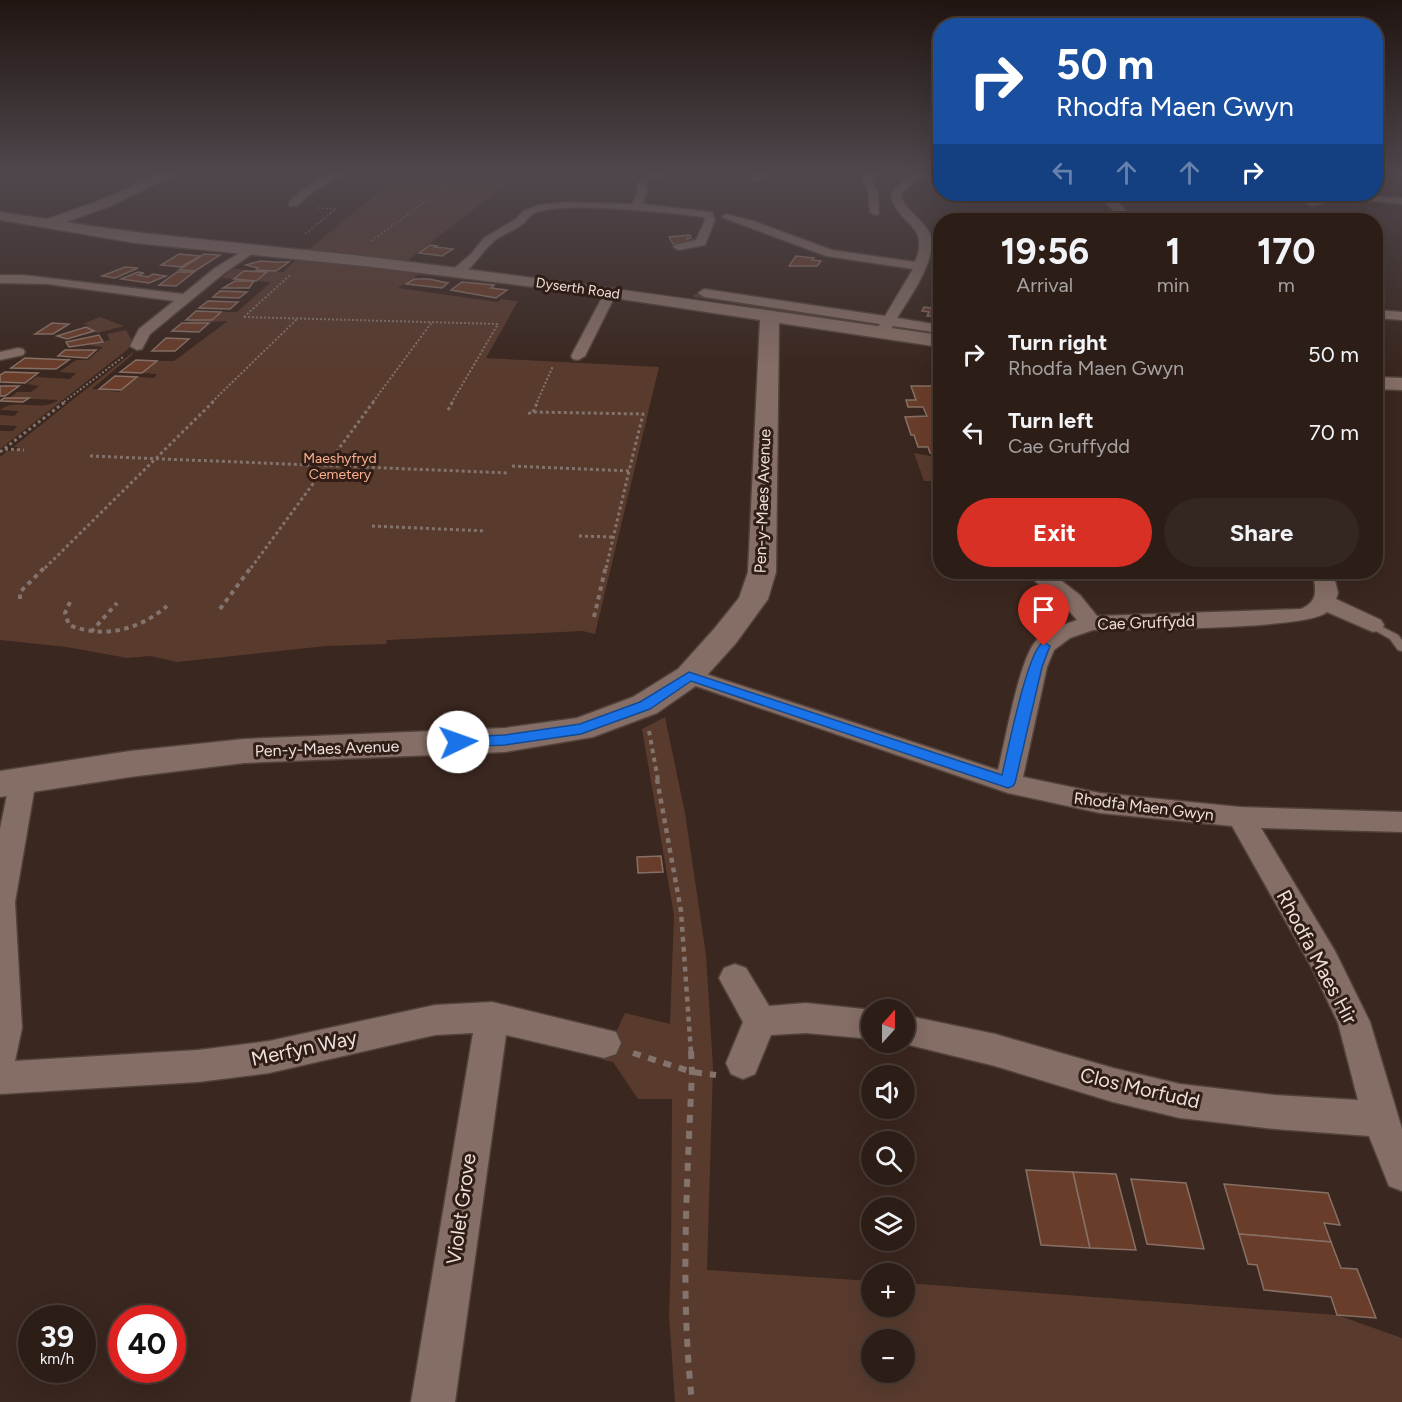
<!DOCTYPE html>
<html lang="en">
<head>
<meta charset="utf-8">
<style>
	:root { --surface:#2c1d17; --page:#342620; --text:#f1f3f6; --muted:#a6a2a1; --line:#483b36; --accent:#d93025 }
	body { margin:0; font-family:Figtree,sans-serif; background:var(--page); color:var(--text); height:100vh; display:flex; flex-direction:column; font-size:22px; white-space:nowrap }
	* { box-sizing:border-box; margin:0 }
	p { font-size:20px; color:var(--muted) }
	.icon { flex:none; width:33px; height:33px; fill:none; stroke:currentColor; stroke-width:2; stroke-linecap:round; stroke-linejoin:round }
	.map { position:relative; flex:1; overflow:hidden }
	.side { position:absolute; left:933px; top:213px; width:450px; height:366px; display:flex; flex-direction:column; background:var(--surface); border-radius:24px; box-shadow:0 6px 24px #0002,0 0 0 2px var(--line) }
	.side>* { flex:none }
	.guide { position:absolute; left:933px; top:18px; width:450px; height:183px; border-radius:24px; box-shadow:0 6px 24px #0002,0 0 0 2px var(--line); background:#1a4fa0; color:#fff; overflow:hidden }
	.needle { width:39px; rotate:21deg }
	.tools { position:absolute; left:861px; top:999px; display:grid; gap:12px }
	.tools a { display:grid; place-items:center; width:54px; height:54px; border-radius:50%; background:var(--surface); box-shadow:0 6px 24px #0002,0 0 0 2px var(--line); font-size:30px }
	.speed { position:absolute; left:18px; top:1305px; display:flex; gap:12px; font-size:30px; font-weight:700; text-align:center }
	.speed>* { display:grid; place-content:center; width:78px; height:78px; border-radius:50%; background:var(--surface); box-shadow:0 6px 24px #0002,0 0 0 2px var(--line); line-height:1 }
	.speed small { font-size:15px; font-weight:400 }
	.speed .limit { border:9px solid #d22; background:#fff; color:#111 }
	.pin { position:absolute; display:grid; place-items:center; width:51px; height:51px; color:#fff; margin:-62px -26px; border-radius:50% 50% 50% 0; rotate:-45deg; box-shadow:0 0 6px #0007 }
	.pin .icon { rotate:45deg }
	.me { position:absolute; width:66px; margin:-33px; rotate:87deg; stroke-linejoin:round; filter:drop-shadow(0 0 4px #0008) }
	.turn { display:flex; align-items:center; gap:21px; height:126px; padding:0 24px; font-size:27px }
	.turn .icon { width:78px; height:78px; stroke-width:2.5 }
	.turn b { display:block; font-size:42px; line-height:51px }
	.lanes { display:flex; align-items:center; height:57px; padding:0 24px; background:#0003; justify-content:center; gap:30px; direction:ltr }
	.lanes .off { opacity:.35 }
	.eta { display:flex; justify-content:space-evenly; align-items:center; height:102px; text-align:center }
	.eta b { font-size:36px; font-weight:700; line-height:42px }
	.cta { display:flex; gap:12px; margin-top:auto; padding:12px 24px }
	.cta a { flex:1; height:69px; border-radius:36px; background:var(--accent); color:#fff; font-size:24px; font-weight:700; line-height:69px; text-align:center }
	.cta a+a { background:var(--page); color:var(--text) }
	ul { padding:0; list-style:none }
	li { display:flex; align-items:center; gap:18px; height:78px; padding:0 24px }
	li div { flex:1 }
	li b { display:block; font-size:22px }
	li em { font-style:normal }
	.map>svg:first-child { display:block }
	.green { fill:#593b2e; fill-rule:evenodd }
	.building { fill:#6a3d2a; stroke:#867066; stroke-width:1.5 }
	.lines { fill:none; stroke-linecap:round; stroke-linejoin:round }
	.lane-casing { stroke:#52423b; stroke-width:3 }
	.street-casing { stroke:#52423b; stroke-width:3 }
	.secondary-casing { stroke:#52423b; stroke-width:3 }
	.path-far5 { stroke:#83736c; stroke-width:1.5; stroke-dasharray:2 2; stroke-linecap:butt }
	.path-far4 { stroke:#83736c; stroke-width:2; stroke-dasharray:2 2; stroke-linecap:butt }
	.path-far3 { stroke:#83736c; stroke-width:3; stroke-dasharray:3 3; stroke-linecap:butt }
	.path-far2 { stroke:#83736c; stroke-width:4; stroke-dasharray:4.5 4.5; stroke-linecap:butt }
	.path-far1 { stroke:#83736c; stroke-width:4.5; stroke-dasharray:5 5; stroke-linecap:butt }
	.path { stroke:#83736c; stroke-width:6; stroke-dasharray:8 8; stroke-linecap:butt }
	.lane { fill:#856e65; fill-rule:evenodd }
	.street { fill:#856e65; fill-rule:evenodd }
	.secondary { fill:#856e65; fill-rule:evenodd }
	.route { fill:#1a73e8; stroke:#114b97; stroke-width:1.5 }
	.labels { text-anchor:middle; stroke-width:6; stroke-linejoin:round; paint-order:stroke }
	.far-street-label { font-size:14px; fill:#ede0db; stroke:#301d16 }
	.far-park-label { font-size:14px; fill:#fcb090; stroke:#301d16 }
	.street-label { font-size:16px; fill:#ede0db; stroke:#301d16 }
	.near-street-label { font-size:20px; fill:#ede0db; stroke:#301d16 }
</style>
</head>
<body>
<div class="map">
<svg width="1402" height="1402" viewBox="0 0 1402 1402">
	<rect width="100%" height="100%" fill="#3a271f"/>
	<g class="green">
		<polygon points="391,182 399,181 509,182 407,261 308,250"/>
		<polygon points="298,258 421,273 398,288 498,302 501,299 518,301 486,358 659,367 595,634 583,631 387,640 386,644 326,646 177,662 150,656 127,658 67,647 0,640 0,457 7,451 14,451 18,447 13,447 133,352 132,355 92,389 119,392 137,377 154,378 157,374 142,373 157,361 174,361 228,321 188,323 191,320 212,320 221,312 237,312 271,282 256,281 266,272 244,271 234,279 222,278 233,269 283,272"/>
		<polygon points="694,294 859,320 857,323 693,297"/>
		<polygon points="100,317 124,326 97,333 86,327 89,325 83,324"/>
		<path d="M126 330 133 342 127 350 0 449V431H13L17 426 0 425V415L14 416 19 411 0 410C17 397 41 413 58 400L9 398 17 392H31L39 386 27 384 36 377 70 379 76 373 59 372 76 360H88L103 347 88 345 110 340 107 334Z"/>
		<polygon points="914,453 936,457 940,461 940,481 924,481"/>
		<path d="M665 717 685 813 706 955 713 1067 707 1270 871 1281 872 1306H904L905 1283 1337 1315 1402 1338V1402H675L669 1315 671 1257 672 1099H638L613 1062 603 1060 625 1013 670 1024 674 915 642 729ZM872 1340H904V1372H872Z"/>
	</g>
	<g class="building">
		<polygon points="690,235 691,238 687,238 689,242 673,244 669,237"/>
		<polygon points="430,245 437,246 435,247 453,249 442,256 419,253"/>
		<polygon points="179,254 200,256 181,267 161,265"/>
		<polygon points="204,254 220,255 195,271 179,270"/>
		<polygon points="796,256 814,258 812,260 821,261 817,266 789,266"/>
		<polygon points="260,261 276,262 289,262 276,271 256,270 258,268 246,265"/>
		<polygon points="125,267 138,268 115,278 102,276"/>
		<polygon points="244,271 267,272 256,281 234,279"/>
		<polygon points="138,272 144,273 138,275 148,277 153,274 166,276 149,283 121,279"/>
		<polygon points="177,272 194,272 176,286 159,285"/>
		<polygon points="414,279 429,279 448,283 442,288 406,284"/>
		<polygon points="235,281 254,281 249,288 223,288"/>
		<polygon points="462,282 494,285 491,288 507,290 496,298 451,290"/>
		<polygon points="220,291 247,292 239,298 213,297"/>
		<polygon points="208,301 235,302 238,302 230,309 199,308"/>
		<polygon points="932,306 940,307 940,320 932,319 933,316 927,316 929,312 922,311 924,307 931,308"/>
		<polygon points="196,311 220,312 221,312 212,320 186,320"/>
		<polygon points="52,323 69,324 53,334 35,334"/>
		<polygon points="182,323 209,323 199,332 172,331"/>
		<polygon points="86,327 94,331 67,339 57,336"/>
		<polygon points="99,335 103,342 69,347 66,342"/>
		<polygon points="166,338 189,339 175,351 152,351"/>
		<polygon points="65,350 96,350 87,358 58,356"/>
		<polygon points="25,358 69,360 56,369 11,368"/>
		<polygon points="136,360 157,361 142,373 120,372"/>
		<polygon points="5,372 38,373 25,383 0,382 0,375"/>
		<polygon points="115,376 137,377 121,390 99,389"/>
		<polygon points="0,386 19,386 5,396 0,396"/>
		<polygon points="911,386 940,386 940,456 930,453 928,447 918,447 914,435 911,435 905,417 927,416 923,407 908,407 906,400 916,400"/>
		<polygon points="4,398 29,398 23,402 0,401"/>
		<polygon points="661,856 663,872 638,873 637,857"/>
		<polygon points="1026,1170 1073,1172 1090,1248 1041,1245"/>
		<polygon points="1073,1172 1116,1174 1136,1250 1090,1248"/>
		<polygon points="1131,1179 1186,1183 1204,1249 1147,1244"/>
		<polygon points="1224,1184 1328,1193 1340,1225 1324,1223 1331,1242 1239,1234"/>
		<polygon points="1239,1234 1331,1242 1341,1268 1357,1269 1376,1318 1337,1315 1331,1297 1264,1290 1257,1265 1248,1264"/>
	</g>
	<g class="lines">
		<g class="lane-casing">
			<polygon id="lane" points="1373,622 1398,635 1402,640 1402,651 1398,650 1390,639 1369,627 1368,625 1369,623"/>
		</g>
		<g class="street-casing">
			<g id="street">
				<polygon points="332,172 344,172 310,194 297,206 289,206 289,202 302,190"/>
				<polygon points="655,172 665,172 658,179 653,176"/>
				<polygon points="758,172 768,172 760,181 754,181 752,179"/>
				<polygon points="865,172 875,172 872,178 878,193 879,214 875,215 870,212 868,193 862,178"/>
				<path d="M921 172H935L912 183 901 194 902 199C908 212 922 219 929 232 941 254 909 299 897 318L940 325V333L893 326 887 335 882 336 875 332 880 324 704 297 698 293 704 289 885 316 913 269 826 256 721 217 726 214 753 221 832 250 915 262C932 222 893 224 891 193L906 179Z"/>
				<path d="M641 181 645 182 648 191 642 204 712 212 715 220 705 245 679 250 673 247 675 245 696 240 705 220 704 217C672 214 553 198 530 216 528 218 526 221 524 223 515 231 502 234 493 242 480 253 473 271 456 276L450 272 471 254 484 238 516 219 523 211 538 205 564 202 632 204 638 191 636 184Z"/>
				<polygon points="940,191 940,194 992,195 997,198 992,201 942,197 937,194"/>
				<path d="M1101 194H1241L1242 196 1237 199 1117 200 1125 210 1144 220C1126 222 1108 210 1101 194Z"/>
				<polygon points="1338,194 1402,198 1402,204 1345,198 1311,206 1306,203"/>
				<polygon points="252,245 258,249 256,251 223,274 150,334 142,349 137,350 130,346 139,329 174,301 47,284 0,283 0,275 23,275 183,294 215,268"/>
				<polygon points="611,288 617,292 585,356 578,360 573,359 571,356 605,292"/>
				<polygon points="1376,310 1402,312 1402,320 1376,318"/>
				<polygon points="18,348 23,349 25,352 23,355 0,360 0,352"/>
				<path d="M1030 572H1050L1080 595 1097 616 1301 609C1320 601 1315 588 1313 572H1333L1338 593 1336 599 1381 620 1384 625 1381 630 1373 632 1327 612C1308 630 1130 629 1093 630L1070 638 1054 650 1047 667 1023 777 1100 793 1240 807 1402 812V832L1261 828 1335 951 1370 1022 1402 1129V1191L1389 1186 1369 1136 1275 1129 1180 1118 1113 1102 995 1066 897 1042H904V1015L995 1034 1113 1068 1180 1084 1275 1095 1358 1100 1338 1023 1313 970 1232 826 1100 813 1008 793 681 681 677 676 681 671 689 668 697 671 998 770C1005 743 1019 659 1036 641 1047 630 1063 625 1077 620L1064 605 1036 582Z"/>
				<polygon points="23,770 32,773 36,780 15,902 22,1028 15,1061 198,1050 269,1041 435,1005 492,1002 616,1032 621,1043 616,1054 604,1058 506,1035 455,1402 411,1402 473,1033 435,1035 269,1073 198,1082 0,1094 0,829 10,780 14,773"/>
				<polygon points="735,964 746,968 769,1006 806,1003 873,1010 872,1039 806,1033 771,1035 755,1074 743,1079 731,1074 726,1063 743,1022 719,978 724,968"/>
			</g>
		</g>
		<g class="secondary-casing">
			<g id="secondary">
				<path d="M163 172H181L111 206 66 222C170 239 274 245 378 258 566 281 753 308 940 335V347L779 323 776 572 768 599 736 643 700 683 657 713 593 737 505 752 244 763 130 777 0 797V771L130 751 244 739 505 728 577 718 633 697 678 669 714 629 739 598 748 572 760 320 574 292 364 266 135 243 0 220V212L47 219 101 200Z"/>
				<polygon points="1376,377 1402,378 1402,390 1376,389"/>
			</g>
		</g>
		<g class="path-far5">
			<polyline points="305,234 336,209 318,208"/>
			<polyline points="371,241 446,187"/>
		</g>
		<g class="path-far4">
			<polyline points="244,317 498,324 452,402"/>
			<polyline points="244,317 290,275"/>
			<polyline points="64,402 123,357"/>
			<polyline points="212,402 298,318"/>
			<polyline points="373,402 432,322"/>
			<polyline points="537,402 553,366"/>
		</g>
		<g class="path-far3">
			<polyline points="448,410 453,401"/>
			<polyline points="533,412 538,401"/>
			<polyline points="5,449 24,450"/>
			<polyline points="0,452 66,401"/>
			<polyline points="90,456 509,473"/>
			<polyline points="512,466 629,471 643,414 533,412 527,414"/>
			<polyline points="372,526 486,531"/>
			<polyline points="579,536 613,537"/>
			<polyline points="45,568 214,401"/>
			<polyline points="251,568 374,401"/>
			<polyline points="606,568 629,471"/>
		</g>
		<g class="path-far2">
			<polyline points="20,599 20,592 46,566"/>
			<path d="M70 602 65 613 69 625C104 639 139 630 167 606"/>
			<polyline points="220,609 252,566"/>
			<polyline points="594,617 606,566"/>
			<polyline points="91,632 117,603"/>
			<polyline points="649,731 658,780"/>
		</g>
		<polyline class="path-far1" points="657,779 681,911 691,1053"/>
		<g class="path">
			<path d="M691 1051 692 1072C687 1182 680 1292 692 1402"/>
			<polyline points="633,1053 692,1072 716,1075"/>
		</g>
		<use href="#lane" class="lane"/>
		<use href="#street" class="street"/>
		<use href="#secondary" class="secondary"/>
	</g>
	<linearGradient id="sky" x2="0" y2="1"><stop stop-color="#201511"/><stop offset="0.47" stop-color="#4f474d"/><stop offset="1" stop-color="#4f474d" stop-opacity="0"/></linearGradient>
	<rect width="1402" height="369" fill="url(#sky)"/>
	<path class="route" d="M1044 642 1050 646 1042 667 1015 783 1013 786 1008 788 691 681 650 709 581 734 505 745 458 747 451 742 458 737 505 735 580 724 640 702 689 672 1002 775C1007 755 1028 646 1044 642Z"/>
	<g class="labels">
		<g class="far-street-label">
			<text transform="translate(578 288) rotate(8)" y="5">Dyserth Road</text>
		</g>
		<g class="far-park-label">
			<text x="340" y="463">Maeshyfryd<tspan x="340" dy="16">Cemetery</tspan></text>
		</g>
		<g class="street-label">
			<text transform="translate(762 501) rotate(-88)" y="6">Pen-y-Maes Avenue</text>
			<text transform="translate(1146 622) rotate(-2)" y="6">Cae Gruffydd</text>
			<text transform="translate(327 748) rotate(-2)" y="6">Pen-y-Maes Avenue</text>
			<text transform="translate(1144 806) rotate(7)" y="6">Rhodfa Maen Gwyn</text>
		</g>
		<g class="near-street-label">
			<text transform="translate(1317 957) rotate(62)" y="7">Rhodfa Maes Hir</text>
			<text transform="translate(304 1048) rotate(-12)" y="7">Merfyn Way</text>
			<text transform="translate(1140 1088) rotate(13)" y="7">Clos Morfudd</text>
			<text transform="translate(461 1209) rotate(-82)" y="7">Violet Grove</text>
		</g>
	</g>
</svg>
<div class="tools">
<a><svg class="needle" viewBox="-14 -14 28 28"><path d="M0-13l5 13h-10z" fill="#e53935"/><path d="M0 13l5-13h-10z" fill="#a6a2a1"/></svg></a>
<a><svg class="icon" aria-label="sound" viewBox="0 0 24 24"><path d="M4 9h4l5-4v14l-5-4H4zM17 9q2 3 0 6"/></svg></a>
<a><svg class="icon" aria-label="search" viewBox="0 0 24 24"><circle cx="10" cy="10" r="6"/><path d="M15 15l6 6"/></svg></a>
<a><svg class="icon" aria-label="layers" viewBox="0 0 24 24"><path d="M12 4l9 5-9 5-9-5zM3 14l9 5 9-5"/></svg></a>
<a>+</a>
<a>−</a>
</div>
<div class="speed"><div>39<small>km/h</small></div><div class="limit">40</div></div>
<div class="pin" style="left:1044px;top:646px;background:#d93025"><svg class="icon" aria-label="arrive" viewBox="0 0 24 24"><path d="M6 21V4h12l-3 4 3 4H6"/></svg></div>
<svg class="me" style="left:458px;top:742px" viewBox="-20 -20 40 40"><circle r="19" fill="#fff"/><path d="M0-13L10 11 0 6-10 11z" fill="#1a73e8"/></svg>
<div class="guide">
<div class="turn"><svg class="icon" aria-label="right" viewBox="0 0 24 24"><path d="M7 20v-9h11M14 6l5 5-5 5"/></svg><div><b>50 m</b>Rhodfa Maen Gwyn</div></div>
<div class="lanes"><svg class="icon off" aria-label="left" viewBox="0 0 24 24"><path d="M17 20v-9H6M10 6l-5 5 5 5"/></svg><svg class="icon off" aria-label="ahead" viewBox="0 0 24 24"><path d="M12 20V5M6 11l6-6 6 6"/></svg><svg class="icon off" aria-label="ahead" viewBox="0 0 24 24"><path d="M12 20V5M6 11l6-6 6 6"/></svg><svg class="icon" aria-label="right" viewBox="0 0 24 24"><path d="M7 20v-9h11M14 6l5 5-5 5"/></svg></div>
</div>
<section class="side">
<div class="eta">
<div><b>19:56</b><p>Arrival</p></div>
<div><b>1</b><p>min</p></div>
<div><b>170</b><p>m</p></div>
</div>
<ul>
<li><svg class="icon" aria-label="right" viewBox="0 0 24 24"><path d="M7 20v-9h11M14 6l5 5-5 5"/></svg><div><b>Turn right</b><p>Rhodfa Maen Gwyn</p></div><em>50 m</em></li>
<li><svg class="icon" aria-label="left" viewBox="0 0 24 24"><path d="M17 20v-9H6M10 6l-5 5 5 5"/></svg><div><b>Turn left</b><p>Cae Gruffydd</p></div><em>70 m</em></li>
</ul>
<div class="cta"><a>Exit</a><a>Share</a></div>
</section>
</div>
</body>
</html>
